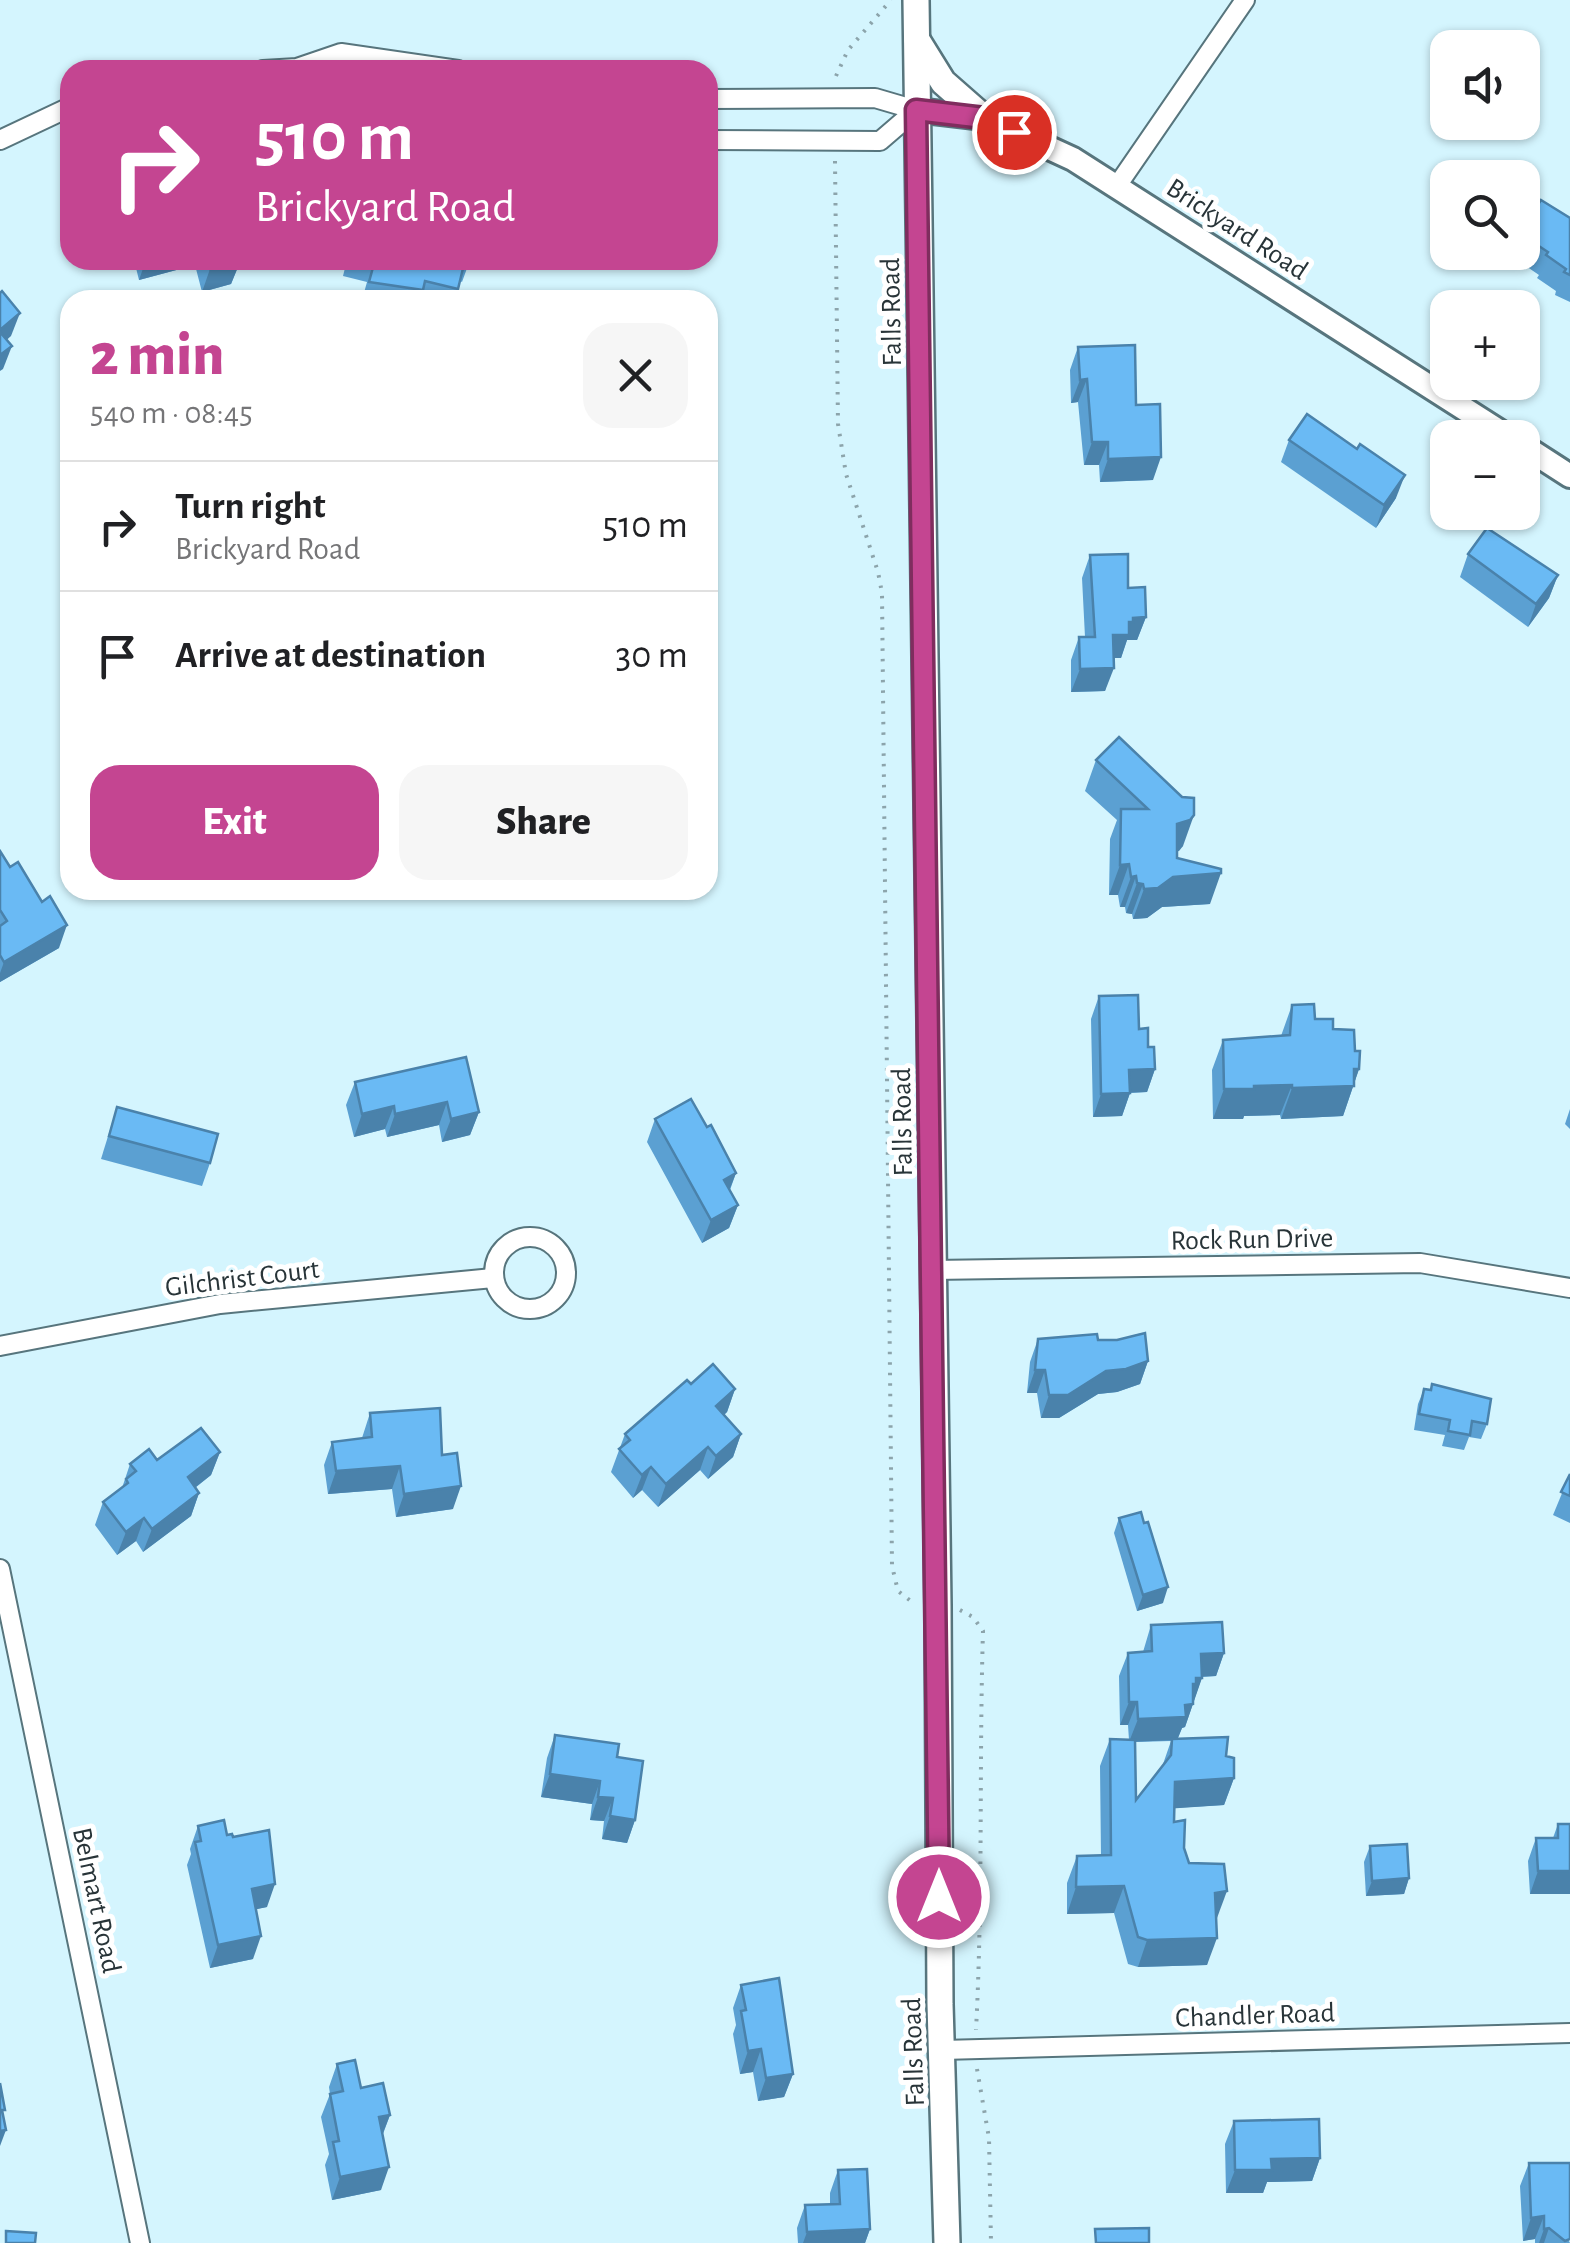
<!DOCTYPE html>
<html lang="en">
<head>
<meta charset="utf-8">
<style>
	:root { --surface:#fff; --page:#f6f6f6; --text:#202124; --muted:#757577; --line:#e0e0e0; --accent:#c44591 }
	body { margin:0; font-family:"Alegreya Sans",sans-serif; background:var(--page); color:var(--text); height:100vh; display:flex; flex-direction:column; font-size:38px; white-space:nowrap }
	* { box-sizing:border-box; margin:0 }
	p { font-size:32px; color:var(--muted) }
	.icon { flex:none; width:55px; height:55px; fill:none; stroke:currentColor; stroke-width:2; stroke-linecap:round; stroke-linejoin:round }
	.map { position:relative; flex:1; overflow:hidden }
	.details { position:absolute; left:60px; top:290px; width:658px; height:610px; display:flex; flex-direction:column; background:var(--surface); border-radius:30px; box-shadow:0 2px 8px #0004 }
	.details>* { flex:none }
	.banner { position:absolute; left:60px; top:60px; width:658px; height:210px; border-radius:30px; box-shadow:0 2px 8px #0004; background:#c44591; color:#fff; overflow:hidden }
	.controls { position:absolute; left:1430px; top:30px; display:grid; gap:20px }
	.controls a { display:grid; place-items:center; width:110px; height:110px; border-radius:20px; background:var(--surface); box-shadow:0 2px 8px #0004; font-size:50px }
	.pin { position:absolute; display:grid; place-items:center; width:85px; height:85px; color:#fff; margin:-42px; border:5px solid #fff; border-radius:50%; box-shadow:0 2px 10px #0007 }
	.me { position:absolute; width:110px; margin:-55px; rotate:0deg; stroke-linejoin:round; filter:drop-shadow(0 0 8px #0008) }
	.turn { display:flex; align-items:center; gap:35px; height:210px; padding:0 30px; font-size:45px }
	.turn .icon { width:130px; height:130px; stroke-width:2.5 }
	.turn b { display:block; font-size:70px; line-height:85px }
	.round { display:grid; place-items:center; flex:none; width:105px; height:105px; border-radius:30px; background:var(--page) }
	.head { display:flex; align-items:center; justify-content:space-between; height:170px; padding:0 30px }
	h1 { font-size:60px; font-weight:800; line-height:75px; color:var(--accent) }
	.button { display:flex; gap:20px; margin-top:auto; padding:20px 30px }
	.button a { flex:1; height:115px; border-radius:30px; background:var(--accent); color:#fff; font-size:40px; font-weight:800; line-height:115px; text-align:center }
	.button a+a { background:var(--page); color:var(--text) }
	ul { padding:0; list-style:none }
	li { display:flex; align-items:center; gap:30px; height:130px; padding:0 30px; border-top:2px solid var(--line) }
	li div { flex:1 }
	li b { display:block; font-size:38px }
	li em { font-style:normal }
	.map>svg:first-child { display:block }
	.lines { fill:none; stroke-linecap:round; stroke-linejoin:round }
	.minor-casing { stroke:#57757d; stroke-width:22 }
	.tertiary-casing { stroke:#57757d; stroke-width:28 }
	.secondary-casing { stroke:#57757d; stroke-width:30 }
	.path { stroke:#8ca4ab; stroke-width:4; stroke-dasharray:2.5 8; stroke-linecap:butt }
	.minor { stroke:#fff; stroke-width:18 }
	.tertiary { stroke:#fff; stroke-width:22 }
	.secondary { stroke:#fff; stroke-width:25 }
	.wall { fill:#5ba0d2; fill-rule:evenodd }
	.shaded-wall { fill:#4a82ab }
	.building { fill:#6abaf4; stroke:#4a82ab; stroke-width:2.5 }
	.route-casing { stroke:#7f2d5e; stroke-width:25 }
	.route { stroke:#c44591; stroke-width:18 }
	.labels { text-anchor:middle; stroke-width:10; stroke-linejoin:round; paint-order:stroke }
	.street-label { font-size:28px; fill:#283438; stroke:#fff }
</style>
</head>
<body>
<div class="map">
<svg width="1570" height="2243" viewBox="0 0 1570 2243">
	<rect width="100%" height="100%" fill="#d4f5fe"/>
	<g class="lines">
		<g class="minor-casing">
			<g id="minor">
				<polyline points="263,70 297,68 341,53 458,70"/>
				<polyline points="708,99 875,98 916,110"/>
				<polyline points="0,140 70,107"/>
				<polyline points="708,140 880,141 916,110"/>
				<polyline points="1117,186 1245,0"/>
				<circle cx="530" cy="1273" r="36"/>
				<polyline points="933,1270 1420,1263 1570,1288"/>
				<polyline points="0,1346 220,1304 493,1278"/>
				<polyline points="0,1569 140,2243"/>
				<polyline points="942,2050 1570,2033"/>
			</g>
		</g>
		<g class="tertiary-casing">
			<g id="tertiary">
				<polyline points="916,110 984,118 1073,159 1510,438"/>
				<polyline points="1522,445 1570,476"/>
			</g>
		</g>
		<g class="secondary-casing">
			<g id="secondary">
				<polyline points="916,0 938,1605 940,2004 947,2243"/>
				<polyline points="917,40 943,82 984,118"/>
			</g>
		</g>
		<g class="path">
			<polyline points="836,76 848,50 891,0"/>
			<polyline points="835,161 838,424 846,474 878,572 882,593 892,1566 898,1591 912,1602"/>
			<path d="M960 1610 973 1617 983 1631C979 1764 983 1897 976 2030"/>
			<polyline points="977,2069 989,2138 991,2243"/>
		</g>
		<use href="#minor" class="minor"/>
		<use href="#tertiary" class="tertiary"/>
		<use href="#secondary" class="secondary"/>
	</g>
	<g class="wall">
		<polygon points="1570,218 1570,302 1555,295 1556,291 1537,278 1539,275 1511,256 1512,252 1522,252 1522,228"/>
		<polygon points="134,260 239,260 240,262 231,284 202,292 195,265 139,280"/>
		<polygon points="347,260 470,260 462,282 460,281 454,300 362,300 367,282 343,276"/>
		<polygon points="1078,347 1136,405 1153,480 1100,482 1099,465 1084,465 1078,402 1071,403 1070,370"/>
		<polygon points="1289,440 1396,498 1376,528 1281,462"/>
		<polygon points="1468,554 1558,575 1549,598 1528,627 1460,577"/>
		<polygon points="1090,555 1128,588 1146,617 1137,640 1127,640 1121,658 1114,658 1105,691 1071,692 1071,660 1079,637 1085,637 1082,578"/>
		<polygon points="1119,737 1183,846 1177,851 1177,858 1210,904 1162,907 1147,918 1133,919 1132,914 1126,913 1125,907 1120,907 1118,895 1109,895 1110,839 1117,820 1085,791 1096,760"/>
		<polygon points="0,851 10,867 42,902 59,948 0,982"/>
		<polygon points="1099,996 1139,1029 1148,1047 1155,1069 1147,1092 1130,1093 1122,1116 1093,1117 1091,1019"/>
		<polygon points="1292,1005 1333,1029 1355,1051 1359,1069 1343,1116 1281,1119 1280,1115 1244,1116 1243,1119 1213,1119 1212,1070 1223,1040 1281,1036"/>
		<polygon points="466,1057 479,1112 470,1135 442,1142 439,1125 387,1137 385,1129 354,1137 346,1105 355,1082"/>
		<polygon points="117,1107 210,1163 202,1186 101,1159"/>
		<polygon points="1570,1109 1570,1129 1565,1124"/>
		<polygon points="655,1119 707,1127 736,1173 730,1190 738,1205 729,1228 702,1243 647,1142"/>
		<polygon points="1038,1339 1098,1340 1148,1361 1140,1384 1117,1392 1098,1394 1059,1418 1041,1418 1037,1393 1027,1393 1030,1362"/>
		<polygon points="691,1384 735,1389 727,1412 724,1415 741,1434 733,1457 708,1479 700,1470 658,1507 642,1490 633,1498 611,1472 625,1434"/>
		<polygon points="1432,1384 1487,1424 1481,1439 1469,1437 1464,1450 1442,1446 1445,1435 1414,1430 1418,1404 1424,1389 1430,1390"/>
		<polygon points="370,1413 442,1455 453,1509 396,1517 392,1489 328,1494 324,1465 332,1442 362,1438"/>
		<polygon points="220,1452 211,1475 195,1488 199,1493 191,1516 143,1552 136,1541 117,1555 95,1525 103,1502 122,1488 130,1464"/>
		<polygon points="1570,1474 1570,1523 1553,1515"/>
		<polygon points="1119,1518 1144,1523 1163,1603 1137,1611 1114,1533"/>
		<path d="M1151 1625 1224 1653 1216 1676 1202 1677 1185 1727 1182 1728 1178 1738 1226 1756 1234 1778 1224 1805 1174 1808V1822L1189 1863 1217 1918H1216L1207 1965 1138 1967 1128 1964 1114 1913 1067 1914V1883L1077 1856 1101 1855 1100 1766 1110 1739 1129 1740 1128 1725H1120L1119 1676 1128 1653 1143 1652ZM1171 1741 1162 1767 1136 1800 1135 1742Z"/>
		<polygon points="555,1735 617,1757 635,1820 627,1843 602,1839 604,1821 590,1820 592,1804 541,1797 547,1758"/>
		<polygon points="1558,1824 1570,1824 1570,1894 1530,1894 1528,1861 1536,1838 1553,1838"/>
		<polygon points="198,1826 227,1835 267,1907 256,1909 253,1959 210,1968 187,1865 191,1854 190,1849"/>
		<polygon points="1370,1846 1409,1878 1404,1894 1366,1896 1364,1862"/>
		<polygon points="741,1985 793,2074 784,2097 758,2101 753,2072 740,2074 733,2034 736,2025 733,2008"/>
		<polygon points="337,2064 390,2115 383,2134 381,2190 332,2200 325,2165 329,2154 321,2117 330,2094 329,2087"/>
		<polygon points="1234,2121 1320,2158 1312,2181 1267,2182 1263,2193 1226,2193 1225,2144"/>
		<polygon points="1529,2163 1570,2243 1535,2243 1535,2239 1523,2241 1520,2186"/>
		<polygon points="838,2170 870,2229 865,2243 798,2243 797,2228 805,2205 830,2204 830,2193"/>
	</g>
	<g class="shaded-wall">
		<polygon points="146,260 197,260 195,265 139,280"/>
		<polygon points="240,262 231,284 202,292 210,269"/>
		<polygon points="20,313 11,336 0,346 0,330"/>
		<polygon points="12,346 3,369 0,371 0,355"/>
		<polygon points="1087,379 1078,402 1071,403 1080,380"/>
		<polygon points="1092,442 1108,442 1099,465 1084,465"/>
		<polygon points="1161,457 1153,480 1100,482 1108,459"/>
		<polygon points="1405,475 1396,498 1376,528 1384,505"/>
		<polygon points="1558,575 1549,598 1528,627 1536,604"/>
		<polygon points="1146,617 1137,640 1127,640 1121,658 1105,658 1113,635 1133,618"/>
		<polygon points="1114,668 1105,691 1071,692 1080,669"/>
		<polygon points="1194,815 1183,846 1179,851 1166,854 1177,824"/>
		<polygon points="1129,864 1118,895 1109,895 1120,865"/>
		<polygon points="1221,873 1210,904 1162,907 1147,918 1133,919 1144,889 1173,877"/>
		<polygon points="1136,876 1125,907 1120,907 1131,877"/>
		<polygon points="1137,883 1143,884 1132,914 1126,913"/>
		<polygon points="67,925 59,948 0,982 0,973 4,962"/>
		<polygon points="1155,1069 1147,1092 1121,1093 1129,1070"/>
		<polygon points="1354,1069 1359,1069 1343,1116 1281,1119 1292,1088"/>
		<polygon points="1292,1085 1280,1115 1244,1116 1243,1119 1213,1119 1224,1089 1254,1086"/>
		<polygon points="1130,1093 1122,1116 1093,1117 1101,1094"/>
		<polygon points="447,1102 439,1125 387,1137 395,1114"/>
		<polygon points="394,1106 385,1129 354,1137 362,1114"/>
		<polygon points="479,1112 470,1135 442,1142 451,1119"/>
		<polygon points="736,1173 727,1196 724,1180"/>
		<polygon points="738,1205 729,1228 702,1243 711,1220"/>
		<polygon points="1148,1361 1140,1384 1117,1392 1098,1394 1059,1418 1041,1418 1049,1395 1106,1371"/>
		<polygon points="1035,1370 1045,1370 1037,1393 1027,1393"/>
		<polygon points="735,1389 727,1412 708,1429 716,1406"/>
		<polygon points="741,1434 733,1457 708,1479 716,1456"/>
		<polygon points="708,1447 700,1470 658,1507 666,1484"/>
		<polygon points="220,1452 211,1475 179,1500 188,1477"/>
		<polygon points="400,1466 392,1489 328,1494 336,1471"/>
		<polygon points="651,1467 642,1490 633,1498 642,1475"/>
		<polygon points="461,1486 453,1509 396,1517 404,1494"/>
		<polygon points="199,1493 191,1516 143,1552 152,1529"/>
		<polygon points="144,1518 136,1541 117,1555 126,1532"/>
		<polygon points="1168,1587 1163,1603 1137,1611 1143,1595"/>
		<polygon points="1224,1653 1216,1676 1192,1677 1201,1654"/>
		<polygon points="1196,1678 1202,1678 1185,1727 1182,1728 1177,1740 1129,1742 1138,1719"/>
		<polygon points="1129,1702 1137,1702 1128,1725 1120,1725"/>
		<polygon points="550,1774 600,1781 592,1804 541,1797"/>
		<polygon points="1234,1778 1224,1805 1165,1809 1175,1782"/>
		<polygon points="598,1797 613,1798 604,1821 590,1820"/>
		<polygon points="610,1816 635,1820 627,1843 602,1839"/>
		<polygon points="1538,1871 1570,1871 1570,1894 1530,1894"/>
		<polygon points="1409,1878 1404,1894 1366,1896 1372,1881"/>
		<polygon points="275,1884 267,1907 243,1912 252,1889"/>
		<polygon points="1124,1886 1114,1913 1067,1914 1076,1887"/>
		<polygon points="1227,1891 1217,1918 1205,1920 1215,1893"/>
		<polygon points="261,1936 253,1959 210,1968 218,1945"/>
		<polygon points="1217,1938 1207,1965 1138,1967 1147,1940"/>
		<polygon points="761,2049 753,2072 740,2074 748,2051"/>
		<polygon points="793,2074 784,2097 758,2101 766,2078"/>
		<polygon points="390,2115 381,2138 379,2117"/>
		<polygon points="6,2130 0,2146 0,2131"/>
		<polygon points="1320,2158 1312,2181 1267,2182 1263,2193 1226,2193 1235,2170 1271,2159"/>
		<polygon points="389,2167 381,2190 332,2200 340,2177"/>
		<polygon points="1544,2216 1535,2239 1523,2241 1531,2218"/>
		<polygon points="1549,2228 1544,2243 1539,2243 1544,2229"/>
		<polygon points="870,2229 865,2243 803,2243 807,2232"/>
	</g>
	<g class="building">
		<polygon points="1541,200 1570,218 1570,275 1564,272 1566,269 1546,255 1548,252 1522,235 1522,228"/>
		<polygon points="208,260 239,260 240,262 210,269"/>
		<polygon points="375,260 465,260 458,289 425,281 423,290 369,282"/>
		<polygon points="2,291 20,313 0,330 0,293"/>
		<polygon points="0,332 12,346 0,355"/>
		<polygon points="1135,345 1136,405 1160,404 1161,457 1108,459 1108,442 1092,442 1087,379 1080,380 1078,347"/>
		<polygon points="1307,414 1357,449 1360,444 1405,475 1384,505 1289,440"/>
		<polygon points="1487,528 1558,575 1536,604 1468,554"/>
		<polygon points="1128,554 1128,588 1145,587 1146,617 1133,618 1133,622 1129,622 1129,635 1113,635 1114,668 1080,669 1079,637 1095,637 1090,555"/>
		<polygon points="1119,737 1182,797 1194,798 1194,815 1190,820 1177,824 1177,858 1221,869 1221,873 1173,877 1158,888 1144,889 1143,884 1137,883 1136,876 1131,877 1129,864 1120,865 1121,809 1148,809 1096,760"/>
		<polygon points="0,851 10,867 18,862 42,902 50,896 67,925 4,962 0,955 0,926 7,921 0,910"/>
		<polygon points="1138,995 1139,1029 1148,1028 1148,1047 1154,1047 1155,1069 1129,1070 1130,1093 1101,1094 1099,996"/>
		<polygon points="1314,1004 1315,1019 1333,1019 1333,1029 1354,1030 1355,1051 1360,1051 1359,1069 1354,1069 1354,1086 1292,1088 1292,1085 1254,1086 1254,1089 1224,1089 1223,1040 1290,1035 1292,1005"/>
		<polygon points="466,1057 479,1112 451,1119 447,1102 395,1114 394,1106 362,1114 355,1082"/>
		<polygon points="691,1099 707,1127 711,1125 736,1173 724,1180 738,1205 711,1220 655,1119"/>
		<polygon points="117,1107 218,1134 210,1163 109,1136"/>
		<polygon points="1145,1333 1148,1361 1126,1369 1106,1371 1068,1395 1049,1395 1045,1370 1035,1370 1038,1339 1097,1334 1098,1340 1117,1340"/>
		<polygon points="713,1364 735,1389 716,1406 741,1434 716,1456 708,1447 666,1484 651,1467 642,1475 619,1449 630,1440 625,1434 687,1380 691,1384"/>
		<polygon points="1432,1384 1491,1399 1487,1424 1472,1421 1470,1435 1448,1431 1450,1420 1419,1414 1424,1389 1431,1390"/>
		<polygon points="440,1408 442,1455 457,1453 461,1486 404,1494 400,1466 336,1471 332,1442 372,1437 370,1413"/>
		<polygon points="201,1428 220,1452 188,1477 199,1493 152,1529 144,1518 126,1532 103,1502 128,1483 126,1479 136,1471 130,1464 149,1449 157,1460"/>
		<polygon points="1570,1474 1570,1496 1561,1492"/>
		<polygon points="1141,1512 1144,1523 1148,1522 1168,1587 1143,1595 1119,1518"/>
		<polygon points="1222,1622 1224,1653 1201,1654 1202,1678 1196,1678 1196,1684 1193,1684 1193,1704 1185,1705 1186,1717 1138,1719 1137,1702 1129,1702 1128,1653 1152,1651 1151,1625"/>
		<polygon points="555,1735 619,1744 617,1757 643,1761 635,1820 610,1816 613,1798 598,1797 600,1781 550,1774"/>
		<polygon points="1228,1737 1226,1756 1234,1758 1234,1778 1175,1782 1174,1822 1185,1820 1184,1848 1189,1863 1224,1864 1227,1891 1215,1893 1217,1938 1147,1940 1138,1937 1124,1886 1076,1887 1077,1856 1111,1855 1110,1739 1135,1740 1136,1800 1171,1755 1172,1739"/>
		<polygon points="224,1820 227,1835 232,1834 233,1837 269,1830 275,1884 252,1889 261,1936 218,1945 195,1842 201,1841 198,1826"/>
		<polygon points="1558,1824 1570,1824 1570,1871 1538,1871 1536,1838 1558,1838"/>
		<polygon points="1407,1844 1409,1878 1372,1881 1370,1846"/>
		<polygon points="779,1978 793,2074 766,2078 761,2049 748,2051 741,2011 746,2010 741,1985"/>
		<polygon points="355,2060 361,2088 383,2083 390,2115 379,2117 389,2167 340,2177 333,2142 339,2141 330,2094 343,2091 337,2064"/>
		<polygon points="0,2083 5,2110 2,2110 6,2130 0,2131"/>
		<polygon points="1319,2119 1320,2158 1271,2159 1272,2170 1235,2170 1234,2121"/>
		<polygon points="1529,2163 1570,2163 1570,2239 1565,2241 1549,2228 1544,2229 1544,2216 1531,2218"/>
		<polygon points="867,2169 870,2229 807,2232 805,2205 840,2204 838,2170"/>
		<polygon points="1149,2228 1149,2243 1096,2243 1095,2229"/>
		<polygon points="6,2231 36,2233 35,2243 6,2243"/>
	</g>
	<g class="lines">
		<g class="route-casing">
			<polyline id="route" points="939,1897 916,110 984,118 1014,132"/>
		</g>
		<use href="#route" class="route"/>
	</g>
	<g class="labels">
		<g class="street-label">
			<text transform="translate(1238 228) rotate(33)" y="10">Brickyard Road</text>
			<text transform="translate(890 312) rotate(-91)" y="10">Falls Road</text>
			<text transform="translate(901 1122) rotate(-91)" y="10">Falls Road</text>
			<text transform="translate(1252 1238) rotate(-1)" y="10">Rock Run Drive</text>
			<text transform="translate(242 1277) rotate(-7)" y="10">Gilchrist Court</text>
			<text transform="translate(98 1900) rotate(78)" y="10">Belmart Road</text>
			<text transform="translate(1255 2014) rotate(-2)" y="10">Chandler Road</text>
			<text transform="translate(912 2052) rotate(-92)" y="10">Falls Road</text>
		</g>
	</g>
</svg>
<div class="controls">
<a><svg class="icon" aria-label="sound" viewBox="0 0 24 24"><path d="M4 9h4l5-4v14l-5-4H4zM17 9q2 3 0 6"/></svg></a>
<a><svg class="icon" aria-label="search" viewBox="0 0 24 24"><circle cx="10" cy="10" r="6"/><path d="M15 15l6 6"/></svg></a>
<a>+</a>
<a>−</a>
</div>
<div class="pin" style="left:1014px;top:132px;background:#d93025"><svg class="icon" aria-label="arrive" viewBox="0 0 24 24"><path d="M6 21V4h12l-3 4 3 4H6"/></svg></div>
<svg class="me" style="left:939px;top:1897px" viewBox="-20 -20 40 40"><circle r="17" fill="#c44591" stroke="#fff" stroke-width="3"/><path d="M0-11L8 9 0 5-8 9z" fill="#fff"/></svg>
<div class="banner">
<div class="turn"><svg class="icon" aria-label="right" viewBox="0 0 24 24"><path d="M7 20v-9h11M14 6l5 5-5 5"/></svg><div><b>510 m</b>Brickyard Road</div></div>
</div>
<section class="details">
<div class="head"><div><h1>2 min</h1><p>540 m · 08:45</p></div><a class="round"><svg class="icon" aria-label="close" viewBox="0 0 24 24"><path d="M6 6l12 12M18 6L6 18"/></svg></a></div>
<ul>
<li><svg class="icon" aria-label="right" viewBox="0 0 24 24"><path d="M7 20v-9h11M14 6l5 5-5 5"/></svg><div><b>Turn right</b><p>Brickyard Road</p></div><em>510 m</em></li>
<li><svg class="icon" aria-label="arrive" viewBox="0 0 24 24"><path d="M6 21V4h12l-3 4 3 4H6"/></svg><div><b>Arrive at destination</b></div><em>30 m</em></li>
</ul>
<div class="button"><a>Exit</a><a>Share</a></div>
</section>
</div>
</body>
</html>
